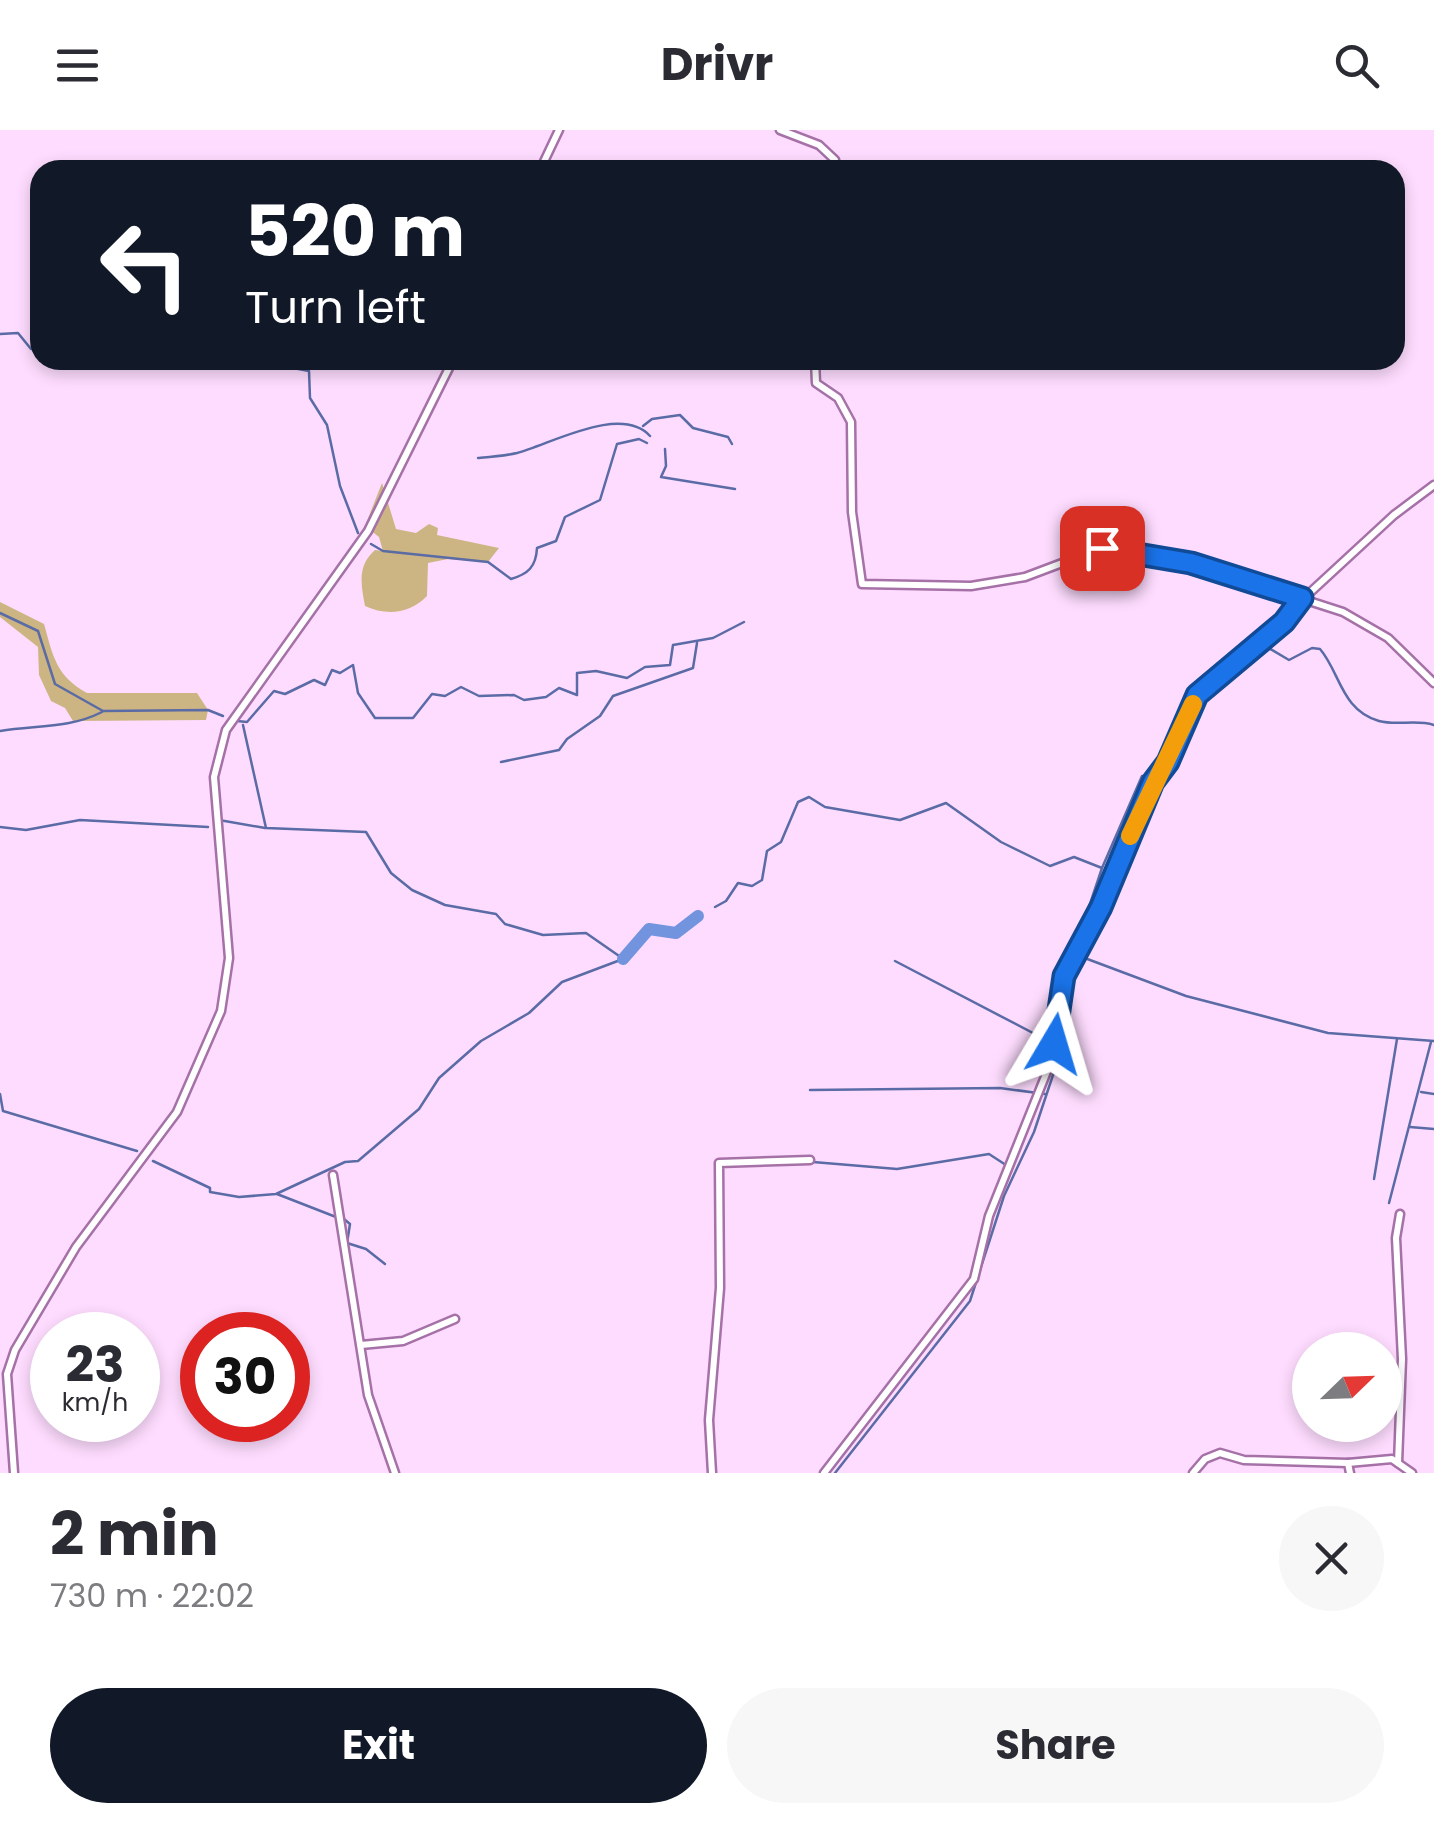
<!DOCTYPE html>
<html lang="en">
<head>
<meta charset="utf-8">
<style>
	:root { --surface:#fff; --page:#f7f7f7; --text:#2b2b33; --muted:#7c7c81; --accent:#111827 }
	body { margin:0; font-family:Poppins,sans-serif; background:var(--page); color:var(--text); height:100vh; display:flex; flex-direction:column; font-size:38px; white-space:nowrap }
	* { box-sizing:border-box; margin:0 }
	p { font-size:32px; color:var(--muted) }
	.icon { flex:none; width:55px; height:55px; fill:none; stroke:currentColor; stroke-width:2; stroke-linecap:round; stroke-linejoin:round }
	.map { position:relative; height:1343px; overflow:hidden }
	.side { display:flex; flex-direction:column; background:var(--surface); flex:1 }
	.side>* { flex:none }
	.top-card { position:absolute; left:30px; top:30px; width:1375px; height:210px; border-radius:30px; box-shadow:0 5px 15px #0003; background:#111827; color:#fff; overflow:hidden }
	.needle { width:65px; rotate:67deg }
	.controls { position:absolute; left:1292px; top:1202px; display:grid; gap:20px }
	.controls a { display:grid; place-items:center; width:110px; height:110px; border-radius:50%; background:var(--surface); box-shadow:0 5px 15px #0003; font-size:50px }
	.speed { position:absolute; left:30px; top:1182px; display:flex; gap:20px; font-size:50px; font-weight:700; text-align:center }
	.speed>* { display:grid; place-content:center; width:130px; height:130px; border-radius:50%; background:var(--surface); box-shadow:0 5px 15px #0003; line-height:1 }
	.speed small { font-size:25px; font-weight:400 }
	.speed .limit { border:15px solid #d22; background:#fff; color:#111 }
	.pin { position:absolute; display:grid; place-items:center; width:85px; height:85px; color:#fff; margin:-42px; border-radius:20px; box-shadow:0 5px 15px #0006 }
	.me { position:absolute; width:110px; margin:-55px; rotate:7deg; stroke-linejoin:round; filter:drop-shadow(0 0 8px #0008) }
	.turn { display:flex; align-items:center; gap:35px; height:210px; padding:0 50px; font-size:45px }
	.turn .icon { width:130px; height:130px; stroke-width:2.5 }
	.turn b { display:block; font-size:70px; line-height:85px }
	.round { display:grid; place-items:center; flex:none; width:105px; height:105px; border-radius:52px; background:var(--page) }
	.headline { display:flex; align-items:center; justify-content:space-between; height:170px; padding:0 50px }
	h1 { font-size:60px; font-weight:700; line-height:75px }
	.primary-button { display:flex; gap:20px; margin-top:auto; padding:20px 50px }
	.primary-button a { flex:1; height:115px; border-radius:60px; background:var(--accent); color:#fff; font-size:40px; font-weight:700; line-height:115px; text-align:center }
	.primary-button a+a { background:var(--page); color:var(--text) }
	header { display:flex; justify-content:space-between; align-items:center; height:130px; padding:0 50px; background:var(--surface); font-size:45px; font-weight:700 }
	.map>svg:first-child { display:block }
	.green { fill:#cdb583 }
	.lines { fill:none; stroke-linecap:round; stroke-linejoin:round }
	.stream { stroke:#5a6ba5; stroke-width:2.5 }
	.river { stroke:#7293dd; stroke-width:12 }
	.street-casing { stroke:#a571a7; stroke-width:11 }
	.street { stroke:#fff; stroke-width:6 }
	.route-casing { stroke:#114b97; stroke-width:25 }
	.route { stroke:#1a73e8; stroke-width:18 }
	.slow { stroke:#f59e0b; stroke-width:18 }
</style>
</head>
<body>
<header><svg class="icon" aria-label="menu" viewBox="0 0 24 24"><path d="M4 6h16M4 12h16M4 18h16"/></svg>Drivr<svg class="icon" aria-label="search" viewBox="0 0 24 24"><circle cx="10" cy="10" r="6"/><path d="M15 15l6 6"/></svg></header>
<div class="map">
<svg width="1434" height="1343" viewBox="0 0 1434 1343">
	<rect width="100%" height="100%" fill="#fedcff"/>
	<g class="green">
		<path d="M382 353 396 399 416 403 429 394 438 398 437 405 499 418 488 432 448 429 428 433 427 466C410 484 386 486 365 476 361 454 357 436 375 420L383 421 379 407 365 396Z"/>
		<path d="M0 472 44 494C53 526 56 546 87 563H197L208 580 206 590 73 591 65 578 51 571 39 545 38 517 0 487Z"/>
	</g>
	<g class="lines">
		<g class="stream">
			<polyline points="0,204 18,203 31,219 40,220"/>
			<polyline points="250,230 309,241 310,268 327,295 340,356 358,403"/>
			<polyline points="643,296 652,289 680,285 693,298 728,307 732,314"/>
			<polyline points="665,319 666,336 661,347 735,359"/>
			<path d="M478 328C490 327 504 326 517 323 551 314 621 274 650 306"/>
			<path d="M371 414 383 421 488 432 511 449C528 444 536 437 537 418L556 411 565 387 600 370 617 314 639 309 647 313"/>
			<polyline points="0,483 38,501 55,554 103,581 208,580 223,586"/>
			<path d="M1262 514 1289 530 1312 518 1320 519C1340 542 1341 580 1379 591 1397 596 1416 589 1434 595"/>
			<polyline points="237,591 247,592 274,561 285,564 314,550 325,555 332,540 340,543 353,535 358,563 375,588 413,588 432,564 445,566 461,557 479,566 514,565 524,570 546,567 559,558 577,565 577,543 596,541 627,548 645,537 670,535 673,515 713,508 744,492"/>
			<polyline points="243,595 266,698 366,702 391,743 412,760 445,775 496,784 505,794 543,805 586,803 622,828"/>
			<path d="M0 601C37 595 68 599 102 582"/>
			<polyline points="501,632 559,620 567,609 600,586 613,566 693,538 697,513"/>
			<polyline points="219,690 265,698"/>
			<polyline points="0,697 26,700 80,690 208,697"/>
			<polyline points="715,777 726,771 738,753 752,756 762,750 767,721 781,712 798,672 809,667 825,677 900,690 946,673 1001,712 1050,736 1074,727 1102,738 1142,646 1163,655 1201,575 1241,532"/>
			<polyline points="1089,797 1087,783 1102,738"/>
			<polyline points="1087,809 1082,827 1186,866 1328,903 1434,911"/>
			<polyline points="895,831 1054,914"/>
			<polyline points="810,960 1000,958 1045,964"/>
			<polyline points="1421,962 1434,964"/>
			<polyline points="0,964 3,981 137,1021"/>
			<polyline points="1410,997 1434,999"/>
			<polyline points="153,1031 210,1058 210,1062 239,1067 276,1064 345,1032 358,1031 419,979 439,948 481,911 529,883 562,852 623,829"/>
			<polyline points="813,1032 897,1039 989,1024 1009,1037"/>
			<polyline points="1374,1049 1397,909"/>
			<polyline points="277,1064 336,1087"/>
			<polyline points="1389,1073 1431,912"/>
			<polyline points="344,1089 350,1094 347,1113 366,1119 385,1134"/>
			<polyline points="723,1152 723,1164"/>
			<polyline points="835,1343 970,1171 1004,1066 1034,1002 1057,933 1073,850 1082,827"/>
		</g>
		<polyline class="river" points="623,829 649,799 676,803 698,786"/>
		<g class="street-casing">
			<g id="street">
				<polyline points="780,0 819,15 835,30 832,40"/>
				<polyline points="540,40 559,0"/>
				<polyline points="815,230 816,253 838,268 851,292 852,382 862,454 971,456 1025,447 1102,418 1191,433 1343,482 1388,508 1434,553"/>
				<polyline points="333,1045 368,1265 395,1343"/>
				<polyline points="361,1215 403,1211 455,1189"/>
				<polyline points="1348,1333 1392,1329 1412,1343"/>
				<polyline points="1398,1333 1402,1229 1396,1108 1400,1084"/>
				<polyline points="14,1343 7,1244 15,1220 76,1117 177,982 221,881 229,828 214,647 226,600 368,401 453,230"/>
				<polyline points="712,1343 709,1290 720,1158 719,1033 810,1030"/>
				<polyline points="824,1343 974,1149 989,1086 1052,929 1065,846 1101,777 1153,652 1168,632 1197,565 1284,491 1303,469 1394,385 1434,355"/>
				<polyline points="1193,1343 1205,1329 1220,1323 1244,1330 1348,1333 1350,1343"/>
			</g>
		</g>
		<use href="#street" class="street"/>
	</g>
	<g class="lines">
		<g class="route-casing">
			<polyline id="route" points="1054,914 1064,846 1101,777 1153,652 1168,632 1197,565 1284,492 1302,468 1191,433 1102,418"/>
		</g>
		<use href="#route" class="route"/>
		<polyline class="slow" points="1130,706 1193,574"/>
	</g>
</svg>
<div class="controls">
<a><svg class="needle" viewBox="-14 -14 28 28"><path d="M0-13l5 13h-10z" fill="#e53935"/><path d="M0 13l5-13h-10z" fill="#7c7c81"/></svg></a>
</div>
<div class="speed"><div>23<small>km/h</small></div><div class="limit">30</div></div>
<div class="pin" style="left:1102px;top:418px;background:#d93025"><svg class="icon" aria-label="arrive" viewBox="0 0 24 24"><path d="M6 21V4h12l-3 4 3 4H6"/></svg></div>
<svg class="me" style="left:1054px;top:914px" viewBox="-20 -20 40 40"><path d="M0-17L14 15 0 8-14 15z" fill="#1a73e8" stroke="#fff" stroke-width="4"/></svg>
<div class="top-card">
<div class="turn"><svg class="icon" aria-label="left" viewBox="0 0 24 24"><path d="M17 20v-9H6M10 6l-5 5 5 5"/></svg><div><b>520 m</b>Turn left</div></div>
</div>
</div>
<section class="side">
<div class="headline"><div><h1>2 min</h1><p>730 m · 22:02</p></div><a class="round"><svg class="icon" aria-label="close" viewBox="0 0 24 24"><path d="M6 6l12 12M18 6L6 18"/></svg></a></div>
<div class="primary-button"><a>Exit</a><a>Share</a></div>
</section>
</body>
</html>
